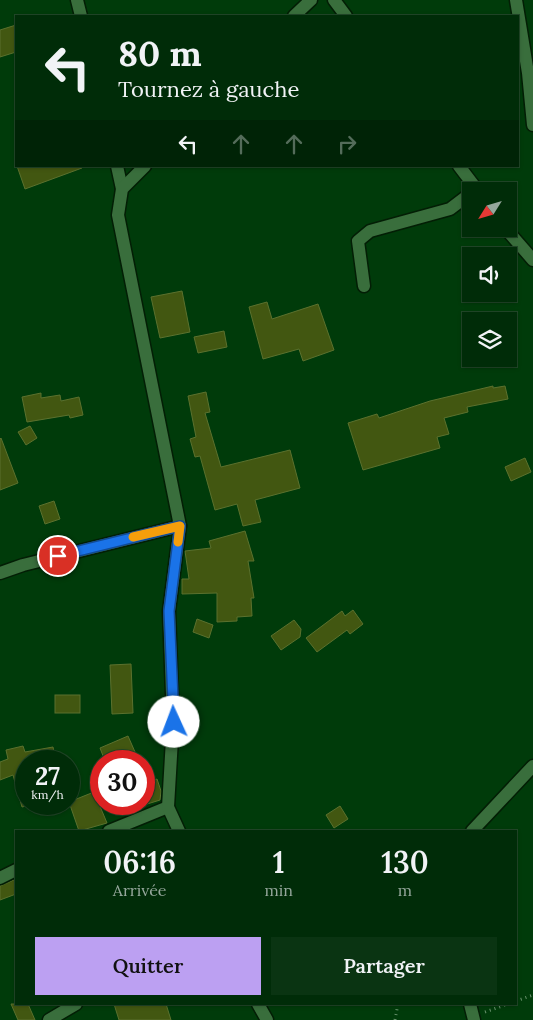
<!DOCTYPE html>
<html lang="fr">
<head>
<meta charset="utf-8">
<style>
	:root { --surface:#002c08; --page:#0a3412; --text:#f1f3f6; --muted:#95a79c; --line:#224829; --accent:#bca0f2 }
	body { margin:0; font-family:Lora,serif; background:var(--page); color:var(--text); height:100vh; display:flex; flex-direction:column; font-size:19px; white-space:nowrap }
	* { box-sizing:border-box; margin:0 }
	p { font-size:16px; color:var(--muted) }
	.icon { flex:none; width:28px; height:28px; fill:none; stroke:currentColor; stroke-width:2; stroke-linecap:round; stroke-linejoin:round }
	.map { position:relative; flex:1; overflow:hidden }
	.details { position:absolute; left:15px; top:830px; width:502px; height:175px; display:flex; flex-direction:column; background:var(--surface); border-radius:0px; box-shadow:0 1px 4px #0004,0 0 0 1px var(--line) }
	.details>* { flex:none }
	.guide { position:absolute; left:15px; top:15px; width:504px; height:152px; border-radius:0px; box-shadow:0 1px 4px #0004,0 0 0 1px var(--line); background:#002c08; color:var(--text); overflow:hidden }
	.needle { width:32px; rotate:233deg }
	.tools { position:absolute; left:462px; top:182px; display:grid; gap:10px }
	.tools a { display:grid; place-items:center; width:55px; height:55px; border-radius:0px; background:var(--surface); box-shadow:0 1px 4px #0004,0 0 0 1px var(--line); font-size:25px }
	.speed { position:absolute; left:15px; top:750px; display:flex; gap:10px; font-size:25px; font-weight:700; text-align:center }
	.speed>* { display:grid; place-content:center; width:65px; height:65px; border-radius:50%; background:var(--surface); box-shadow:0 1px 4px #0004,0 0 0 1px var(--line); line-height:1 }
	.speed small { font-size:12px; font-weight:400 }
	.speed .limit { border:8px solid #d22; background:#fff; color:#111 }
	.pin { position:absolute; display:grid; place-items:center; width:42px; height:42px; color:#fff; margin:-21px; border:2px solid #fff; border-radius:50%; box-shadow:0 1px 5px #0007 }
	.me { position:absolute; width:55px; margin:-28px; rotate:358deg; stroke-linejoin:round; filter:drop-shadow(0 0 4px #0008) }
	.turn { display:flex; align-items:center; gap:18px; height:105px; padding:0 20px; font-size:22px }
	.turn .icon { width:65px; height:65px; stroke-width:2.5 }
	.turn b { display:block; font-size:35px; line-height:42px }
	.lanes { display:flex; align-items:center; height:48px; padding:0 20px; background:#0003; justify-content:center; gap:25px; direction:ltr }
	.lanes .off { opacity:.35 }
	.eta { display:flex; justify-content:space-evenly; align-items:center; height:85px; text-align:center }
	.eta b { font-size:30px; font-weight:600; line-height:35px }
	.button { display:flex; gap:10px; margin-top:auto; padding:10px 20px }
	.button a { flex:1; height:58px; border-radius:0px; background:var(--accent); color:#111; font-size:20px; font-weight:600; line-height:58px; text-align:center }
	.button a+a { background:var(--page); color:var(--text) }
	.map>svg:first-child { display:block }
	.building { fill:#425711; stroke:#5b712e }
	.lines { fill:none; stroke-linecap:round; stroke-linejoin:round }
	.minor-casing { stroke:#031e05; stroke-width:15 }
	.path { stroke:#69936e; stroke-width:3; stroke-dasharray:1 4; stroke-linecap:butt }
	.minor { stroke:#396e3c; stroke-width:12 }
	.route-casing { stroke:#114b97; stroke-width:12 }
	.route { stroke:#1a73e8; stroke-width:9 }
	.slow { stroke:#f59e0b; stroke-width:9 }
</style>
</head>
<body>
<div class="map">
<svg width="533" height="1020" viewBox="0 0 533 1020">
	<rect width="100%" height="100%" fill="#003b0a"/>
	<g class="building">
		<polygon points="16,25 16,52 0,57 0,30"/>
		<polygon points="17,166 82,166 82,168 25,189"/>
		<polygon points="182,291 190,332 160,338 151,297"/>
		<polygon points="267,302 272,319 318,304 334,350 303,361 299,349 263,359 249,307"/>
		<polygon points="224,331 227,347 198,353 194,337"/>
		<polygon points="493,386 493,388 505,386 508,399 467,407 468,412 444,418 449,434 437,437 440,448 363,470 348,423 377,414 379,418 430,401"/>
		<polygon points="206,392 210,412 205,413 221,467 290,450 300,488 255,500 261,522 243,526 237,504 215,510 200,456 195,457 190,439 196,437 188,396"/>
		<polygon points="41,393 41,398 60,395 61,401 79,397 83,415 70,418 69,415 27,422 22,397"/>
		<polygon points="30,426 37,438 26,445 18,432"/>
		<polygon points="1,438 18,483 0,490 0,439"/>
		<polygon points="525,458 531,472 511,481 505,467"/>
		<polygon points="54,501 60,519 45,524 39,506"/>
		<polygon points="245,531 254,561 248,561 254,598 251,598 252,616 237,617 237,621 217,622 217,593 182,594 182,579 189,579 185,551 211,548 209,541"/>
		<polygon points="353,610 363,624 350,634 347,630 317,652 306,638 342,611 345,616"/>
		<polygon points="197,619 213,625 209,638 193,632"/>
		<polygon points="294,620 301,629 300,637 281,650 271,636"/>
		<polygon points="131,664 133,713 112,714 110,665"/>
		<rect x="55" y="695" width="25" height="18"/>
		<polygon points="128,736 135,752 113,761 105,761 100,748"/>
		<polygon points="23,746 25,752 53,747 56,761 26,761 26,806 22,807 13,775 0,780 0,762 8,759 6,750"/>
		<polygon points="157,779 161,791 160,800 144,805 144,784"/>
		<polygon points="94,792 107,823 79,831 69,802"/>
		<polygon points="340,806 348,819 334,828 326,815"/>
		<polygon points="16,879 16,894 0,900 0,886"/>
		<polygon points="11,1004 28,1004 35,1020 18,1020"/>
		<polygon points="114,1004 166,1004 171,1020 119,1020"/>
	</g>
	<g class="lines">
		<g class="minor-casing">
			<g id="minor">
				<polyline points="77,0 81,16"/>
				<polyline points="334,0 346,16"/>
				<polyline points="516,0 528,73 533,125"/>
				<polyline points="294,16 311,0"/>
				<polyline points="117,166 122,189"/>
				<polyline points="459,166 478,191"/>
				<polyline points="506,229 533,260"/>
				<polyline points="364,286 358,241 370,231 450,209 471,193"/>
				<polyline points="0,573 23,565 180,526 118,215 122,189 145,166"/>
				<polyline points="109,831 168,807"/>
				<polyline points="179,831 168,807 173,722 169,611 180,526"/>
				<polyline points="472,831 533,766"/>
				<polyline points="0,878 16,870"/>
				<polyline points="258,1004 267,1020"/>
				<polyline points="470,1004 474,1020"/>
				<polyline points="49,1020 76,1004"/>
			</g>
		</g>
		<g class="path">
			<polyline points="516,1001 533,995"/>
			<polyline points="485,1012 508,1004"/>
			<polyline points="395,1020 398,1004"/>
		</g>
		<use href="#minor" class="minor"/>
	</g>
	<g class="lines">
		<g class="route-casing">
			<polyline id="route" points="58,556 180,526 169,611 174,722"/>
		</g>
		<use href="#route" class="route"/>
		<polyline class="slow" points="133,537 180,526 178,542"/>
	</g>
</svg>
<div class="tools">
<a><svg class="needle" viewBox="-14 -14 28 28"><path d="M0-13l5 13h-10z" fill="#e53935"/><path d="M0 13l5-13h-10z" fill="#95a79c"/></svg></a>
<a><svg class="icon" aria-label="sound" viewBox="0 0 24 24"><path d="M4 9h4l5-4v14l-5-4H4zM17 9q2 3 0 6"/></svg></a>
<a><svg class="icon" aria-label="layers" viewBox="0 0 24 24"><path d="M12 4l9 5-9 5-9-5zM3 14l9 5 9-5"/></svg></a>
</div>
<div class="speed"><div>27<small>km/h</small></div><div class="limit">30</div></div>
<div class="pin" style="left:58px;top:556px;background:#d93025"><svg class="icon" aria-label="arrive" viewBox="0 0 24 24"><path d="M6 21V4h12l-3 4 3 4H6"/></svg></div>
<svg class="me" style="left:174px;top:722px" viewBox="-20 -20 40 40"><circle r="19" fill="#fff"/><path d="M0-13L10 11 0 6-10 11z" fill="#1a73e8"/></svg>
<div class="guide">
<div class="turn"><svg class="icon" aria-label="left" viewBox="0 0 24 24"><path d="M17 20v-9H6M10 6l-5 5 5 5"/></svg><div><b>80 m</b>Tournez à gauche</div></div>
<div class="lanes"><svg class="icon" aria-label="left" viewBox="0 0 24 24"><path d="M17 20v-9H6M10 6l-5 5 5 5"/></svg><svg class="icon off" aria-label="ahead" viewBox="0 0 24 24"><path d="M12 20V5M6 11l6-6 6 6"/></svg><svg class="icon off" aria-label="ahead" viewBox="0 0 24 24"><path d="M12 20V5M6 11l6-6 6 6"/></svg><svg class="icon off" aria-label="right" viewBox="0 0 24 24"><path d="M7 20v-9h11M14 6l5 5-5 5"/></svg></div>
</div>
<section class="details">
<div class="eta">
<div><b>06:16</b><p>Arrivée</p></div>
<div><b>1</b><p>min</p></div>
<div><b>130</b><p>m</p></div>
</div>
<div class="button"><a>Quitter</a><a>Partager</a></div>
</section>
</div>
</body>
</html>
